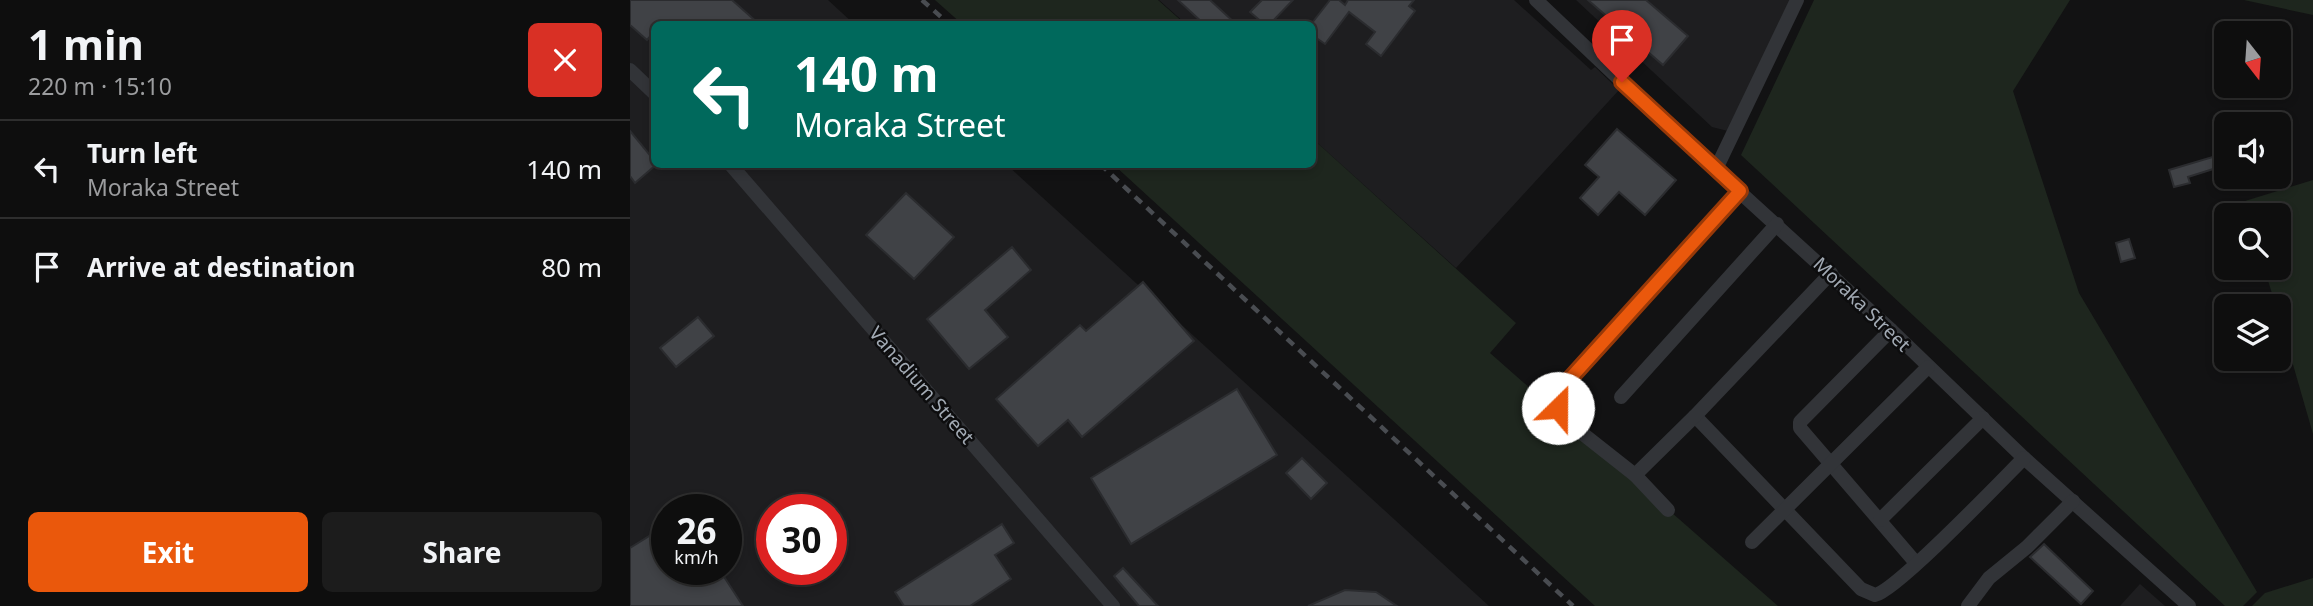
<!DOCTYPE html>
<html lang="en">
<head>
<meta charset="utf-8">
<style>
	:root { --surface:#0e0e0e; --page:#1c1c1c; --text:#f1f3f6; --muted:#9b9c9e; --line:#2e2e2e; --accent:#ea580c }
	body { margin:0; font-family:"Noto Sans",sans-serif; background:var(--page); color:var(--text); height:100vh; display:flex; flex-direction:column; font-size:26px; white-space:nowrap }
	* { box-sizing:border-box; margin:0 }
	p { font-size:23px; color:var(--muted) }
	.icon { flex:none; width:38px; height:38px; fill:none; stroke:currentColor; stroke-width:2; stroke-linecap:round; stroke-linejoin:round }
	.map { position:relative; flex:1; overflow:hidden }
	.details { display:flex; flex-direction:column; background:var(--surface); width:630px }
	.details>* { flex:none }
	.hud { position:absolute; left:21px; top:21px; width:665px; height:147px; border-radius:10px; box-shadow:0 4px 10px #0003,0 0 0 2px var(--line); background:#00695c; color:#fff; overflow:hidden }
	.needle { width:46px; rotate:163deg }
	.fabs { position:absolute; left:1584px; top:21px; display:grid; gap:14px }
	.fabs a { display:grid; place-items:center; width:77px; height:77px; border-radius:10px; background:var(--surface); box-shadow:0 4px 10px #0003,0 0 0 2px var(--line); font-size:35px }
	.speed { position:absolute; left:21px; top:494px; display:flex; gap:14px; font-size:35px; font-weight:700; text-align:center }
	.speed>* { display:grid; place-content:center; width:91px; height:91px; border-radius:50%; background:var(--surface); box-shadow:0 4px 10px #0003,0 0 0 2px var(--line); line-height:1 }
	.speed small { font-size:18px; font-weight:400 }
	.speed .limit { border:10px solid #d22; background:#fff; color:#111 }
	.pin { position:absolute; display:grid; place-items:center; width:60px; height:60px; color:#fff; margin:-72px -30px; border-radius:50% 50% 50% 0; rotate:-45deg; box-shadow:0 0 7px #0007 }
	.pin .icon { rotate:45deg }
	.me { position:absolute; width:77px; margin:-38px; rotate:23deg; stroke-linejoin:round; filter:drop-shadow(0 0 5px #0008) }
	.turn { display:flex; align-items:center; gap:24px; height:147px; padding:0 28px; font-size:32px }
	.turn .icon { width:91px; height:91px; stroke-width:2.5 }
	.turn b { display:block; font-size:49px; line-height:60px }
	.round { display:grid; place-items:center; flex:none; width:74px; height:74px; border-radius:10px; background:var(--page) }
	.headline { display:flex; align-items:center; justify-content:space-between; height:119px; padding:0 28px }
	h1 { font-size:42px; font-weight:700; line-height:52px }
	.primary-button { display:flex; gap:14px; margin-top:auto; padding:14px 28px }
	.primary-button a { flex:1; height:80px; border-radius:10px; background:var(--accent); color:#fff; font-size:28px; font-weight:700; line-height:80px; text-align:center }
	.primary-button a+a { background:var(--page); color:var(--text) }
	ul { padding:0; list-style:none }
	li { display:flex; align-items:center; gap:21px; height:98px; padding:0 28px; border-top:2px solid var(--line) }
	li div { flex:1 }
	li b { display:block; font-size:26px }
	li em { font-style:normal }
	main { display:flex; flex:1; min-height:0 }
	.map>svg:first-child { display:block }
	.built { fill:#1e1e20; fill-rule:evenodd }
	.green { fill:#1e261e }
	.building { fill:#404246; stroke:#2b2c2f; stroke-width:2 }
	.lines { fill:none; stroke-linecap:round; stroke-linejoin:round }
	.street { stroke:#323438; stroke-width:14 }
	.rail { stroke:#494c51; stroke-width:4.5; stroke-dasharray:9 7; stroke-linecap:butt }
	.route-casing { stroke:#983908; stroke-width:18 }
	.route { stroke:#ea580c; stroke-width:12 }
	.labels { text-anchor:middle; stroke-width:5; stroke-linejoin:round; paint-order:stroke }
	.street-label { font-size:19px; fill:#a2aab4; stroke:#0d0d0e }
</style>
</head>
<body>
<main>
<section class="details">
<div class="headline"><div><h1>1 min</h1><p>220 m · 15:10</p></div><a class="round" style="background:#d93025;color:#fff"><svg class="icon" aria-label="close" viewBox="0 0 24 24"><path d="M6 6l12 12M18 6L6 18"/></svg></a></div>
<ul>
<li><svg class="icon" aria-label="left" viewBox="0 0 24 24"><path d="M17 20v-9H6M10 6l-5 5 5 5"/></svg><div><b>Turn left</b><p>Moraka Street</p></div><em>140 m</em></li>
<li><svg class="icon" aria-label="arrive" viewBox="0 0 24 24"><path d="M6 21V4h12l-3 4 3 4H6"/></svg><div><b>Arrive at destination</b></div><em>80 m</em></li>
</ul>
<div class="primary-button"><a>Exit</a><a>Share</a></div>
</section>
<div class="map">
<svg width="1683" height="606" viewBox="0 0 1683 606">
	<rect width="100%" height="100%" fill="#121213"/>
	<g class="built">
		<path d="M0 0H198L224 24H24V164L377 165 859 606H0ZM37 509H96V569H37ZM142 509H201V569H142Z"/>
		<polygon points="529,0 884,0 961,70 965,67 989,90 826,268 683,139 682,24 556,24"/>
		<polygon points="946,0 1160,0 1098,131 1082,127"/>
		<polygon points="1510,584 1535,606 1490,606"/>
	</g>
	<g class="green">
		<polygon points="305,0 528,0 555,24 332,24"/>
		<polygon points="1184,0 1440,0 1383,91 1449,293 1627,592 1613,606 1595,606 1111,155"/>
		<polygon points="1614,0 1683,0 1683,15"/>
		<polygon points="683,139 886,323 860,353 1148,606 965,606 484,165 682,164"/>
		<polygon points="1683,180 1683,434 1649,316 1648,306 1646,306 1634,268 1648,268 1648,215 1619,215 1615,201"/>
		<polygon points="1683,578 1683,606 1622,606 1635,593"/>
	</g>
	<g class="building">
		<polygon points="0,0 102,0 129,24 24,24 24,32 17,40 0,25"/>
		<polygon points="548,0 580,0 606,24 574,24"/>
		<polygon points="632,0 663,0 640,24 634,24 620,12"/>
		<polygon points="700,0 709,0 715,5 718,0 784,0 779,6 785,11 751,56 736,44 745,32 719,12 695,44 682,35 682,23"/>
		<polygon points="958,0 1016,0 1058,36 1033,65"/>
		<polygon points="987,129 1046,180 1015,215 989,192 968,215 950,198 969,177 955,165"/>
		<polygon points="0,131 24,160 24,164 27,164 5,183 0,176"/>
		<polygon points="1596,153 1596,165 1558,177 1560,183 1544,187 1539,170"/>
		<polygon points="276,193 324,237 284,279 236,235"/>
		<polygon points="1499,239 1505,258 1491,262 1486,243"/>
		<polygon points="382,247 401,270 355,310 378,337 339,369 297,319"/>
		<polygon points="513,282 564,341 452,437 438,420 408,446 366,399 450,325 456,331"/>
		<polygon points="68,317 84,336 46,367 30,348"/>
		<polygon points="607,389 647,455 501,544 461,478"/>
		<polygon points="672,458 697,483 681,499 656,473"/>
		<polygon points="372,524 384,543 365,555 381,579 340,606 274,606 265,592"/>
		<polygon points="37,525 37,569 89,569 113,606 0,606 0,548"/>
		<polygon points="1414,544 1463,591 1451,604 1400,557"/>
		<polygon points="493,568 528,606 509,606 484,576"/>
		<polygon points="715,590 746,592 767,606 678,606"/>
	</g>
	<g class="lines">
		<g class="street">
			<polyline points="906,0 1067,153 1261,330 1394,458 1559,606"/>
			<polyline points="0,70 24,93"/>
			<polyline points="100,164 483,606"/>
			<polyline points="1086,169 1167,0"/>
			<polyline points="1261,330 1170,422 1170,428 1286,563"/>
			<polyline points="991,397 1147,224"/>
			<path d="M1065 416 1231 589 1245 595C1267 590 1371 481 1394 458"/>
			<polyline points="1005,475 1065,416 1201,273"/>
			<polyline points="1038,510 1005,475 934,419 926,403 927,393 1110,191"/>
			<polyline points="1250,520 1353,418"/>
			<polyline points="1122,542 1298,367"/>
			<polyline points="1338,606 1359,578 1397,547 1443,501"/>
		</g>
		<g class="rail">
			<polyline points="292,0 319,24"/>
			<polyline points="470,164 943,606"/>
		</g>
	</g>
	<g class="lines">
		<g class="route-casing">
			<polyline id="route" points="928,408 927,393 1110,191 992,82"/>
		</g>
		<use href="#route" class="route"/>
	</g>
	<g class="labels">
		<g class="street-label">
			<text transform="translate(1232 304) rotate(44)" y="7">Moraka Street</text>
			<text transform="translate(292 385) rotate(49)" y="7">Vanadium Street</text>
		</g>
	</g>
</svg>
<div class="fabs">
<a><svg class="needle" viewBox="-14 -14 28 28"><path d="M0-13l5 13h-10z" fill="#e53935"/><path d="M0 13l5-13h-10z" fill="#9b9c9e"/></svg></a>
<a><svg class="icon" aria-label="sound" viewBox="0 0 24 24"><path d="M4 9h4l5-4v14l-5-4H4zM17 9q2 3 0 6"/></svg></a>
<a><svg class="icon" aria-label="search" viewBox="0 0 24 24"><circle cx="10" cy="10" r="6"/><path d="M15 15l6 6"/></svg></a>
<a><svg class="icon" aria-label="layers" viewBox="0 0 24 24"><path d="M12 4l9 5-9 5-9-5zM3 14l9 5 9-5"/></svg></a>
</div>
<div class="speed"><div>26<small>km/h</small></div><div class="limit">30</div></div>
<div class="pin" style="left:992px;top:82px;background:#d93025"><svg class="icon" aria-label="arrive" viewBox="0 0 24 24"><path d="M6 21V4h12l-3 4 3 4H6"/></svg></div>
<svg class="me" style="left:928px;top:408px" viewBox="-20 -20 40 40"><circle r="19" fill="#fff"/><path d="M0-13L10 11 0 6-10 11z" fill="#ea580c"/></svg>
<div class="hud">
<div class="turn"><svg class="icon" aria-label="left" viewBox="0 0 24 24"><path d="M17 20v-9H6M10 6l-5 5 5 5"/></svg><div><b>140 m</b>Moraka Street</div></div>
</div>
</div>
</main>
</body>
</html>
